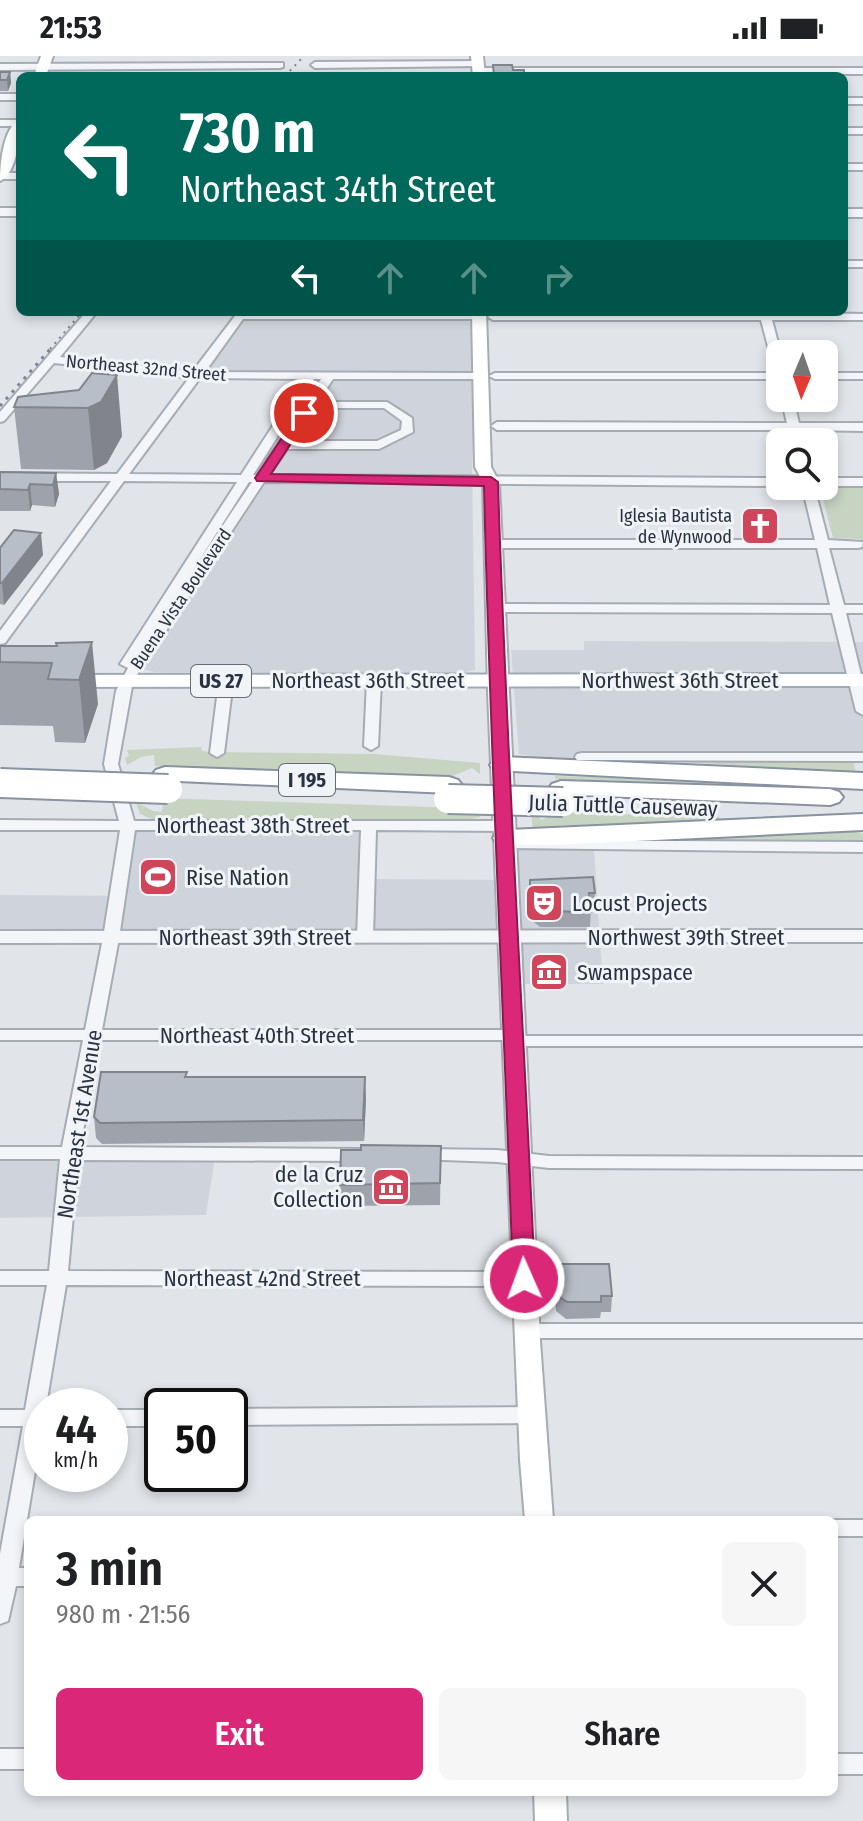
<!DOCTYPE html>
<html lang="en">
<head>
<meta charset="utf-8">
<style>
	:root { --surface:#fff; --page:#f6f6f6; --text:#202124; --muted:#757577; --accent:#db2777 }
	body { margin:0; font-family:"Fira Sans Condensed",sans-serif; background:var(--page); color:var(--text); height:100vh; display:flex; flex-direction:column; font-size:30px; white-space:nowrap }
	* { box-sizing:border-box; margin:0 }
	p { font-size:26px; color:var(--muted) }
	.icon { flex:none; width:44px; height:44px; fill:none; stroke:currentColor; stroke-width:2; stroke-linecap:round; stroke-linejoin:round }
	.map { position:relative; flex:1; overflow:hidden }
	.drawer { position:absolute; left:24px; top:1460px; width:814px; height:280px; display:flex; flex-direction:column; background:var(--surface); border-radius:12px; box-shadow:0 4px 12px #0003 }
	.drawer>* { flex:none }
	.guide { position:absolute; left:16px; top:16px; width:832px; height:244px; border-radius:12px; box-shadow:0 4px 12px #0003; background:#00695c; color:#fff; overflow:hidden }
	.needle { width:52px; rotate:182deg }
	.buttons { position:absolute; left:766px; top:284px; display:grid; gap:16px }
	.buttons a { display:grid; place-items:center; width:72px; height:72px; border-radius:12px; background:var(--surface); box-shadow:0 4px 12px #0003; font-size:40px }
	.speed { position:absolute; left:24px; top:1332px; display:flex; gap:16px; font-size:40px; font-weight:700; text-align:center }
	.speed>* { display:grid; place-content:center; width:104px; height:104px; border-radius:50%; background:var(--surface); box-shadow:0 4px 12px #0003; line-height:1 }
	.speed small { font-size:20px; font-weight:400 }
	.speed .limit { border:4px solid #111; border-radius:12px; background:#fff; color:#111 }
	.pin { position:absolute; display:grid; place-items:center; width:68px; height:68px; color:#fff; margin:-34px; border:4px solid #fff; border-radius:50%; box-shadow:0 2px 8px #0007 }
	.me { position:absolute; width:88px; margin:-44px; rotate:358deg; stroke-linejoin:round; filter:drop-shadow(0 0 6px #0008) }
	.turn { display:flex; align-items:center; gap:28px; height:168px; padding:0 32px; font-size:36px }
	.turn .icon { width:104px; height:104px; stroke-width:2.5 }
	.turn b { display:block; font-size:56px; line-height:68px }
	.lanes { display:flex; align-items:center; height:76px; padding:0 32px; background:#0003; justify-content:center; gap:40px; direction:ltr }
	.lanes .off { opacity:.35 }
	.round { display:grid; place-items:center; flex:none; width:84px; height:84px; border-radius:12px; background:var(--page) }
	.overview { display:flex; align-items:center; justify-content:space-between; height:136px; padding:0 32px }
	h1 { font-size:48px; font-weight:600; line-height:60px }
	.primary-button { display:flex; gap:16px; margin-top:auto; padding:16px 32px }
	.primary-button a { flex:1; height:92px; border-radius:12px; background:var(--accent); color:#fff; font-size:32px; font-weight:600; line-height:92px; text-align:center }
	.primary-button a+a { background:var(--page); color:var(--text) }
	.status { display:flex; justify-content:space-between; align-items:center; height:56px; padding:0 40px; background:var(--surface); direction:ltr }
	.status svg { height:22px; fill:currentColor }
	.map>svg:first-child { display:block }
	.built { fill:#cfd4dc }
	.green { fill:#c7d4c2 }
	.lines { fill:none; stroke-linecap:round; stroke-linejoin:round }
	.minor-casing { stroke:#a6acb4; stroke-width:4 }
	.tertiary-casing { stroke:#a6acb4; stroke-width:4 }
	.secondary-casing { stroke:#a6acb4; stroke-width:4 }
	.primary-casing { stroke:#a0a9b6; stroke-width:4 }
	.motorway-casing { stroke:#8892a1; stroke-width:4 }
	.minor { fill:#f4f5f8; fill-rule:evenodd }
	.tertiary { fill:#f4f5f8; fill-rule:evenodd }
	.secondary { fill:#fff; fill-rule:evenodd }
	.primary { fill:#fff; fill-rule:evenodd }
	.motorway { fill:#fff; fill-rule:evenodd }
	.rail-far1 { stroke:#7a8494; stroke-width:2; stroke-dasharray:2 5; stroke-linecap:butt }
	.rail { stroke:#7a8494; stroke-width:3; stroke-dasharray:3 6; stroke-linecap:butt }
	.motorway-bridge-casing { stroke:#8892a1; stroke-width:32; stroke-linecap:butt }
	.motorway-bridge { stroke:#fff; stroke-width:28 }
	.wall { fill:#9ea3ab }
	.shaded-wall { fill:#81858b }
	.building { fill:#b8bec7; stroke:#81858b; stroke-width:2 }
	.route { fill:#db2777; stroke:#8e194d; stroke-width:2 }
	.labels { text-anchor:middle; stroke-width:6; stroke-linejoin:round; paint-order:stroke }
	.far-street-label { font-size:18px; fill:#293242; stroke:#f1f4f7 }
	.far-poi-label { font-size:18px; fill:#293242; stroke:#f1f4f7; text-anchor:end }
	.shield { fill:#f1f4f7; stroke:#656c78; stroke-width:2 }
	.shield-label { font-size:20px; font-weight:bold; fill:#293242 }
	.street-label { font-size:22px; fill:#293242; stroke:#f1f4f7 }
	.poi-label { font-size:22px; fill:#293242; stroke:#f1f4f7; text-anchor:start }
</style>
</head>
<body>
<div class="status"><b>21:53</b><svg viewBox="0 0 49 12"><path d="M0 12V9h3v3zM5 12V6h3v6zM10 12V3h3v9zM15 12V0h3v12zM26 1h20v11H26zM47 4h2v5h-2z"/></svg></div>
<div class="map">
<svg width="863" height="1765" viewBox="0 0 863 1765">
	<rect width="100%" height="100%" fill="#e1e5ea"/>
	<g class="built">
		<polygon points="246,262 455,262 466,264 476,270 472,412 475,614 456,618 154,616 143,613 269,416 338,318 204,316"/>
		<polygon points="584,585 863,586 863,705 552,705 519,698 511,594 584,594"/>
		<polygon points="135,772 364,774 363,823 516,824 516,793 594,793 603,928 524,928 519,876 0,877 0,839 125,840"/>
		<polygon points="215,1101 206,1159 0,1162 0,1102"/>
	</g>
	<g class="green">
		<polygon points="820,432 863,432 863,490 861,483 833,482"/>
		<polygon points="201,691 202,695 210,696 375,698 480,707 480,718 472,712 453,720 155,710 154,699 141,701 127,709 125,702 129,700 127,694"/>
		<polygon points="839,703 853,705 856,716 646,704 833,706"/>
		<polygon points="555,720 751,727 752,729 555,723"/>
		<polygon points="134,741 139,741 140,748 153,755 162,756 163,742 459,752 473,760 481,754 480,761 464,765 157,765 140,758"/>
		<polygon points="531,755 542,764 559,756 719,761 724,768 533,777"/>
		<polygon points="845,773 863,778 863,787 573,787"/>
	</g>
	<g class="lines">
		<g class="minor-casing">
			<g id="minor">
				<polygon points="478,5 481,6 481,10 315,12 311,9 315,6"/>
				<polygon points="283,7 283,11 280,12 0,14 0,8"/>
				<polygon points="478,12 863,12 863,18 475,17 475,13"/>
				<rect x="0" y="38" width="20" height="6"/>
				<rect x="844" y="42" width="19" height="6"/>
				<rect x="0" y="64" width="20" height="6"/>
				<rect x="844" y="72" width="19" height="6"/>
				<rect x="844" y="108" width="19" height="6"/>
				<rect x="0" y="117" width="20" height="6"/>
				<rect x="844" y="205" width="19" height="6"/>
				<path d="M86 256H97L60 301 193 315 238 256 483 258V262L479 263H243L205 316 481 317 487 320 481 323H333L318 346H387L412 362 413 376 379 393H287L269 419 780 422V430L264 426 133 625 118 708 134 765H506L514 770 506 775 376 774 373 881 365 886 357 881 361 774H135L119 882 102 974H515L521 975 523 980H863V990H515L509 989 507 984H100L80 1091 362 1093 368 1095 371 1099 368 1103 362 1105 78 1104 68 1215 524 1216 531 1218 533 1223 531 1228 524 1230 66 1229 46 1350H42V1373L19 1512H28V1530H16L8 1565 0 1568V1498L23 1370H0V1354H25L47 1229H0V1215H49L60 1103H0V1091H62L83 984H0V974H85L103 882 120 774H0V764L119 765 104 708 116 635 128 612 120 608 237 426 124 425 5 587 0 588V575L111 425H0V417L117 418 189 322 54 307 4 365 0 366V356ZM200 322 303 323 241 419 129 418ZM314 323H321L257 419H253ZM313 352H384L402 365 401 374 377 385H291ZM249 426H252L191 517Z"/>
				<polygon points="759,256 863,258 863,264 772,264 781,298 780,323 495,323 489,320 495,317 775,317 761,264 493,264 488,261 493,258"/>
				<rect x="824" y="317" width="39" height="6"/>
				<polygon points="781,342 793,342 799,367 863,367 863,375 801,374 804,386 792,386 789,374 497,374 491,370 497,366 787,367"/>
				<rect x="824" y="422" width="39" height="8"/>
				<polygon points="802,430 814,430 828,484 863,486 862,491 858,492 829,492 844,549 863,549 863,557 846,557 863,627 863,659 856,655 832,557 494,556 487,552 494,548 830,549 817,492 493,492 487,488 493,484 815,484"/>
				<polygon points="226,621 233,625 224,697 217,701 210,697 219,625"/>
				<polygon points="374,621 381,625 378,690 371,694 364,690 367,625"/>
				<polygon points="582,697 863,697 863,705 577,704 575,701 577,698"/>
				<polygon points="507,784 863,786 863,796 502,792 499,789 502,786"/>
				<polygon points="422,1093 497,1094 549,1100 863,1101 863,1113 549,1112 497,1106 416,1103 413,1099 416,1095"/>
				<polygon points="528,1268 863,1268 863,1282 528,1282 521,1280 518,1275 521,1270"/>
				<polygon points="532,1351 539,1354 542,1359 539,1364 532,1367 230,1369 230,1353"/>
				<rect x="110" y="1354" width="52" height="16"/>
				<polygon points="833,1464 863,1464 863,1480 834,1480"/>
				<rect x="0" y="1693" width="28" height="20"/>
				<rect x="834" y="1698" width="29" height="20"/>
			</g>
		</g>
		<g class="tertiary-casing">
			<g id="tertiary">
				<rect x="0" y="152" width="20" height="8"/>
				<rect x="844" y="153" width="19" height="8"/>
				<polygon points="863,874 863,886 0,887 0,875"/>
			</g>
		</g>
		<g class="secondary-casing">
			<g id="secondary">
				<polygon points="41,0 53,0 46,20 34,20"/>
				<polygon points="471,0 483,0 485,20 473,20"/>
				<path d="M20 63C20 81 17 117 0 125 0 107 3 72 20 63Z"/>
				<polygon points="472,256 486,256 491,411 499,426 540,1285 553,1464 525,1464 520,1404 488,636 483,426 475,411"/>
				<polygon points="534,1736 566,1736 567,1765 535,1765"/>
			</g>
		</g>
		<g class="primary-casing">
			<polygon id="primary" points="863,618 863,630 0,631 0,619"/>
		</g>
		<g class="motorway-casing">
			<g id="motorway">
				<polygon points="503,701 863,717 863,733 494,714 490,709 494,704"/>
				<polygon points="165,711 449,721 458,724 462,729 458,734 449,737 156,724 152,719 156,714"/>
				<polygon points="561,725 830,733 839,736 843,741 839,746 830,749 552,738 548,733 552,728"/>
				<polygon points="863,758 863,774 551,789 497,788 493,782 497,776 506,774"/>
			</g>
		</g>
		<use href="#minor" class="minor"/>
		<use href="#tertiary" class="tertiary"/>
		<use href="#secondary" class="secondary"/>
		<use href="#primary" class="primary"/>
		<use href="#motorway" class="motorway"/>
		<g class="rail-far1">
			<polyline points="285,20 304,0"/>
			<polyline points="50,293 82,256"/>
		</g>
		<polyline class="rail" points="0,350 52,291"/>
		<g class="motorway-bridge-casing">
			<g id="motorway-bridge">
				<polyline points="0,727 168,733"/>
				<polyline points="448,743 563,746"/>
			</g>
		</g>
		<use href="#motorway-bridge" class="motorway-bridge"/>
	</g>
	<g class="wall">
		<polygon points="0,16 10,16 11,27 8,35 0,35"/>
		<polygon points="79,334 122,380 107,407 94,414 21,413 14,351"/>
		<polygon points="0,416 56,417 59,438 55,451 32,449 30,455 0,455"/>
		<polygon points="0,492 43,499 4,549 0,548"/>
		<polygon points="0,590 57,590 98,648 85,687 55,686 53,670 0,669"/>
		<polygon points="530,824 595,837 594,852 591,852 590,871 540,871 530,863"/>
		<polygon points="187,1021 366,1042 364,1085 102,1088 96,1082 94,1061"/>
		<polygon points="441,1090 440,1149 341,1150 340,1129 361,1094"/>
		<polygon points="554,1208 612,1240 611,1256 601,1256 600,1262 566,1263 556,1255 554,1225"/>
	</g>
	<g class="shaded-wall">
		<polygon points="10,16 11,27 8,35 7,24"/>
		<polygon points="117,319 122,380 107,407 94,414 88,352"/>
		<polygon points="56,417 59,438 55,451 53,429"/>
		<polygon points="30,428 32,449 30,455 28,434"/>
		<polygon points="41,477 43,499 4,549 2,527"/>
		<polygon points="92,586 98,648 85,687 79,624"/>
		<polygon points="365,1021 366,1042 364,1085 363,1064"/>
	</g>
	<g class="building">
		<polygon points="493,9 512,9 513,14 524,14 524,20 494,20"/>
		<polygon points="0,16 10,16 7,24 0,24"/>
		<polygon points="92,317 117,319 101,346 88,352 14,351 18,341 25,340 79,334"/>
		<polygon points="0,416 56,417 53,429 30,428 28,434 0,433"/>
		<polygon points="14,474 41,477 2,527 0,527 0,492"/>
		<polygon points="92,586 79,624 48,623 52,607 0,606 0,590 57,590 56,587"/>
		<polygon points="593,821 595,837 589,837 591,856 540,855 530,847 530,824"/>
		<polygon points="101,1016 187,1016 185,1021 365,1021 363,1064 100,1067 94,1061"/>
		<polygon points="361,1089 441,1090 440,1127 340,1129 341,1094 361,1094"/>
		<polygon points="554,1208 609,1208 612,1240 601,1240 601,1246 567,1246 557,1239"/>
	</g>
	<path class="route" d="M304 353 311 357 271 418 491 421 498 426C506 692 523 957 535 1223L531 1229H516L513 1223C504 959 490 694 484 430L257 425 255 422 300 355Z"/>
	<defs>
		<g id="church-square" transform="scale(2)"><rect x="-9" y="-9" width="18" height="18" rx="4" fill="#d0455a" stroke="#f1f4f7"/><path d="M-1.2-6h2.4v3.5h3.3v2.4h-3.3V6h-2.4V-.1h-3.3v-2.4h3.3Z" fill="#fff"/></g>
		<g id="stadium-square" transform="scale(2)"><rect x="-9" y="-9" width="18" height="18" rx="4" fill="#d0455a" stroke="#f1f4f7"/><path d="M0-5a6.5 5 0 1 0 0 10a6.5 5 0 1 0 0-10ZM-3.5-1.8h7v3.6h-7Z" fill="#fff"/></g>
		<g id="theatre-square" transform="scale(2)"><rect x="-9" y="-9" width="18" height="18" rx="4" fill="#d0455a" stroke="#f1f4f7"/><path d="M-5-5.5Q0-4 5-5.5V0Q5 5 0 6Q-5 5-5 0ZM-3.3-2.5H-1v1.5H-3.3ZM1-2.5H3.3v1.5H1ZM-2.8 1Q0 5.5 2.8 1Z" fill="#fff"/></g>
		<g id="museum-square" transform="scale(2)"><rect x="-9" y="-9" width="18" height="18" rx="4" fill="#d0455a" stroke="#f1f4f7"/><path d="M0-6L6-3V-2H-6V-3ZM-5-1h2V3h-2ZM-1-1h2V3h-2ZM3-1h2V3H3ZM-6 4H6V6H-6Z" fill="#fff"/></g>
	</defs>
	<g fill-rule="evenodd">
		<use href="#church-square" x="760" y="470"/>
		<use href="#stadium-square" x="158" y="821"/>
		<use href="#theatre-square" x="544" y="847"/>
		<use href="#museum-square" x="549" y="916"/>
		<use href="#museum-square" x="391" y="1131"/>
	</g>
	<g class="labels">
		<g class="far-street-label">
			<text transform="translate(146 312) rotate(5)" y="6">Northeast 32nd Street</text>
			<text transform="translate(181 543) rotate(-56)" y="6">Buena Vista Boulevard</text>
		</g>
		<g class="far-poi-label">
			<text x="732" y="466">Iglesia Bautista<tspan x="732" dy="21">de Wynwood</tspan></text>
		</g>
		<g class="shield">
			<rect x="191" y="609" width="60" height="32" rx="6"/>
			<rect x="279" y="708" width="56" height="32" rx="6"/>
		</g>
		<g class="shield-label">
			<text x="221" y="632">US 27</text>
			<text x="307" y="731">I 195</text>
		</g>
		<g class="street-label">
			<text x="368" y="632">Northeast 36th Street</text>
			<text x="680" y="632">Northwest 36th Street</text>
			<text transform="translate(623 749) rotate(2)" y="8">Julia Tuttle Causeway</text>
			<text x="253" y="777">Northeast 38th Street</text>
			<text x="255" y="889">Northeast 39th Street</text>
			<text x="686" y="889">Northwest 39th Street</text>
			<text x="257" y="987">Northeast 40th Street</text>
			<text transform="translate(79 1068) rotate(-81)" y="8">Northeast 1st Avenue</text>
			<text x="262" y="1230">Northeast 42nd Street</text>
		</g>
		<g class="poi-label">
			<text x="186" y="829">Rise Nation</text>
			<text x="572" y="855">Locust Projects</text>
			<text x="577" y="924">Swampspace</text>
			<text x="363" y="1126" text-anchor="end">de la Cruz<tspan x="363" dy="25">Collection</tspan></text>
		</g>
	</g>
</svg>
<div class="buttons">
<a><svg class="needle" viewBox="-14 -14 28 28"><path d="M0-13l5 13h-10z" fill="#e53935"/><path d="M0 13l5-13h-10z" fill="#757577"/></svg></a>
<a><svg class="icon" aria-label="search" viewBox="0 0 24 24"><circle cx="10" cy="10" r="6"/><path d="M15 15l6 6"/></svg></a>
</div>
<div class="speed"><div>44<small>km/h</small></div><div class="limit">50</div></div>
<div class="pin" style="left:304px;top:357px;background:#d93025"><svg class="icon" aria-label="arrive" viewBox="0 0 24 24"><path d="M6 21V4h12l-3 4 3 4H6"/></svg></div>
<svg class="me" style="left:524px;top:1223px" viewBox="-20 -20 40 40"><circle r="17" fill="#db2777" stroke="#fff" stroke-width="3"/><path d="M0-11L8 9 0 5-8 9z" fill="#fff"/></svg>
<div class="guide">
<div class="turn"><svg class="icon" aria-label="left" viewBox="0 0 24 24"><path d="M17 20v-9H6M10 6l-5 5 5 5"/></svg><div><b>730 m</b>Northeast 34th Street</div></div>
<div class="lanes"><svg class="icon" aria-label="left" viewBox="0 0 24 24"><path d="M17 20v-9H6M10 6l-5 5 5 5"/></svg><svg class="icon off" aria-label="ahead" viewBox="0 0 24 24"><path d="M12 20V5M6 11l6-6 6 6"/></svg><svg class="icon off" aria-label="ahead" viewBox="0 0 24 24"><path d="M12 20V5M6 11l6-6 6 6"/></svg><svg class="icon off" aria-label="right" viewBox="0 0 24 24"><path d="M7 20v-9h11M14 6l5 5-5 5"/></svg></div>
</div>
<section class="drawer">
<div class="overview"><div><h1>3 min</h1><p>980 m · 21:56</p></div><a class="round"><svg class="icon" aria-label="close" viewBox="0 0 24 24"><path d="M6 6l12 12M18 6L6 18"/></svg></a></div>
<div class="primary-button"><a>Exit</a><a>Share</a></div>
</section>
</div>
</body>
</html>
